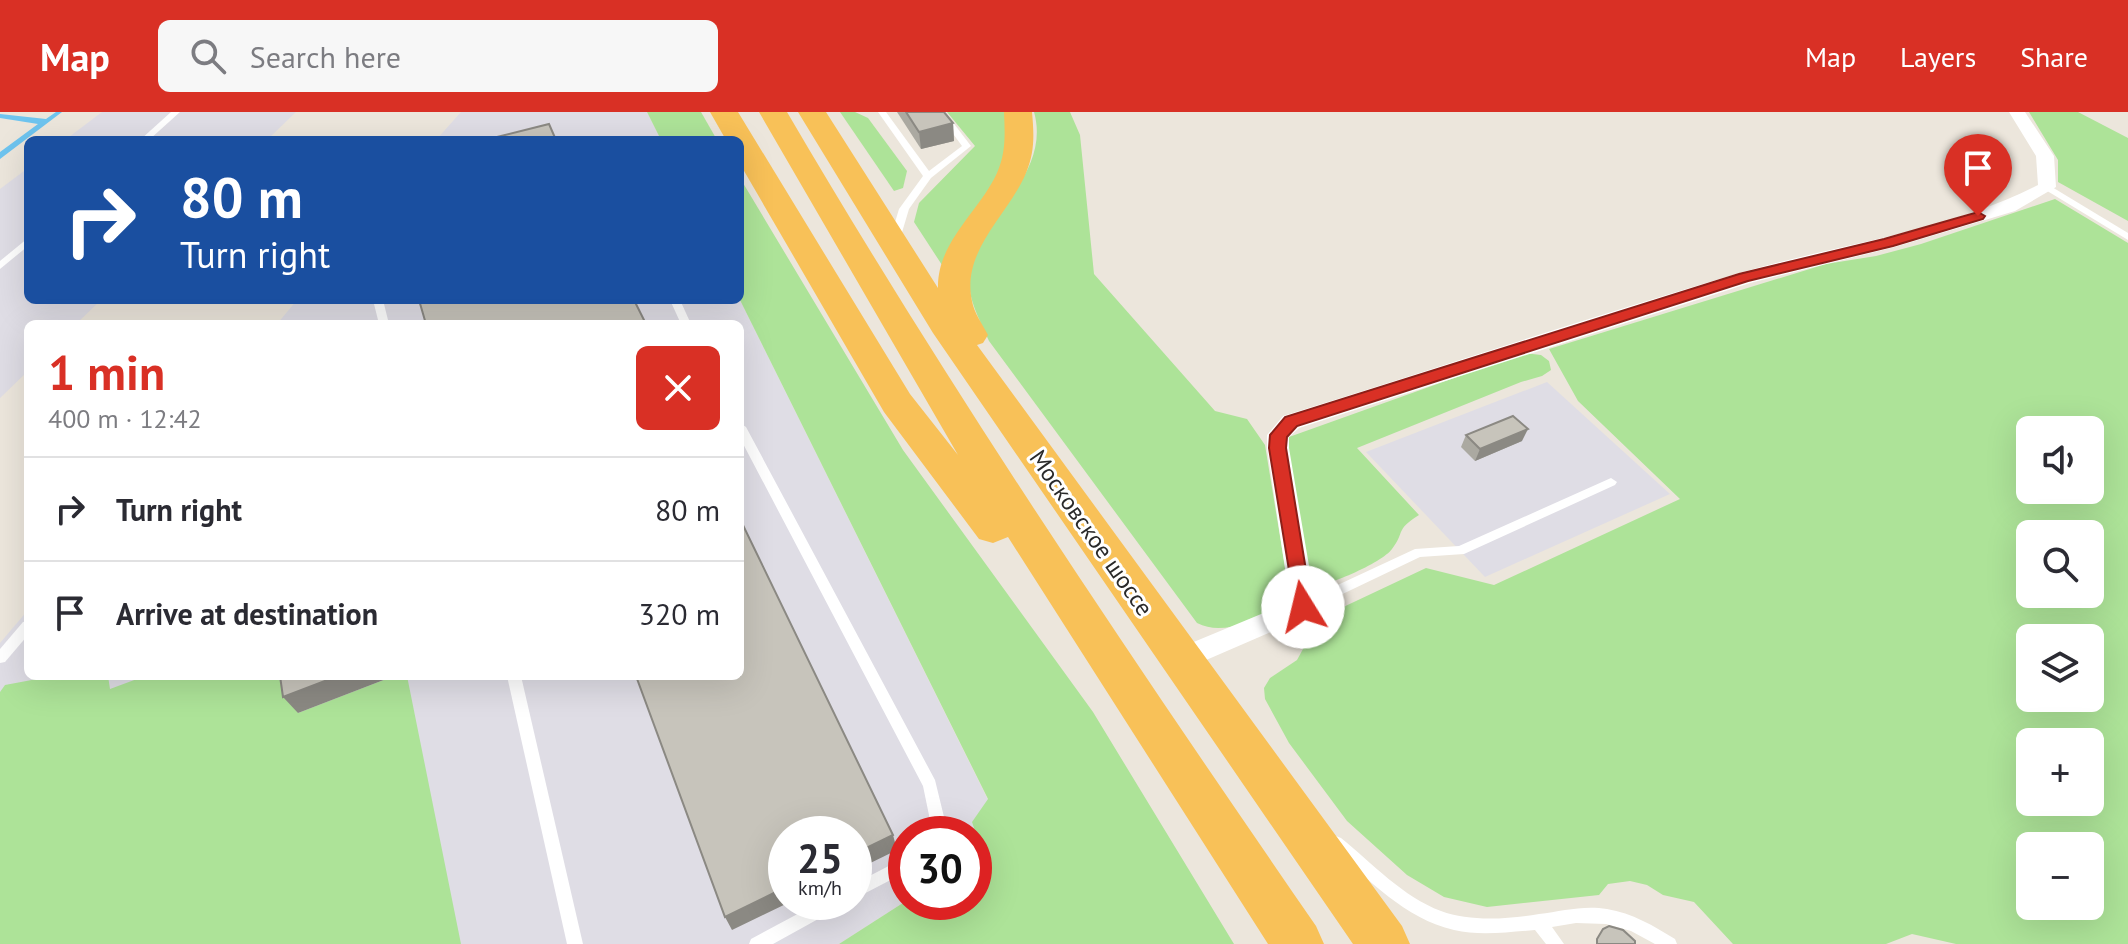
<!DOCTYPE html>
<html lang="en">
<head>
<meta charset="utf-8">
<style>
	:root { --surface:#fff; --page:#f7f7f7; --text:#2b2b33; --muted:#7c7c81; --line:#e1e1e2; --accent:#d93025 }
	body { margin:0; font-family:"PT Sans",sans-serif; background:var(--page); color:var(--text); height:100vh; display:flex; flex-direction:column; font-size:30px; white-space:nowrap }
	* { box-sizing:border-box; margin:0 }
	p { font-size:26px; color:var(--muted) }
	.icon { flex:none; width:44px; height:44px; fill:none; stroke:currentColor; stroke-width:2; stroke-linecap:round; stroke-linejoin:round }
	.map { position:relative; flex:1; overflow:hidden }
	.side { position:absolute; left:24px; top:208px; width:720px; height:360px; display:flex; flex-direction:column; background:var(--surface); border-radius:12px; box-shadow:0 8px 32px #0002 }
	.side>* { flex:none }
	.banner { position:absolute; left:24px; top:24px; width:720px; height:168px; border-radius:12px; box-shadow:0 8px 32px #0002; background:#1a4fa0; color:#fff; overflow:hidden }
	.fabs { position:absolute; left:2016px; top:304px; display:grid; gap:16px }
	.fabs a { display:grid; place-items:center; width:88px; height:88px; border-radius:12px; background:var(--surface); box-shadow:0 8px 32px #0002; font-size:40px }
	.speed { position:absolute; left:768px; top:704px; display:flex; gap:16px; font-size:40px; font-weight:700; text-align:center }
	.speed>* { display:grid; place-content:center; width:104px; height:104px; border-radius:50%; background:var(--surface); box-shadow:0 8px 32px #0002; line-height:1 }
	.speed small { font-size:20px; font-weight:400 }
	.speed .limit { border:12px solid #d22; background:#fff; color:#111 }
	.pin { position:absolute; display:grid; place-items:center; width:68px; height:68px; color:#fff; margin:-82px -34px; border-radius:50% 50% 50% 0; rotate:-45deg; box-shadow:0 0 8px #0007 }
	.pin .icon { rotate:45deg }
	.me { position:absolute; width:88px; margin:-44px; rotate:351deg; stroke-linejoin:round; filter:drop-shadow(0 0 6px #0008) }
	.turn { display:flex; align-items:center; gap:28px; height:168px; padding:0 24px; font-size:36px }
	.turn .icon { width:104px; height:104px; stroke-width:2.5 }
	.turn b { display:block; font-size:56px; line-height:68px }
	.round { display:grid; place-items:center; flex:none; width:84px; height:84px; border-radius:12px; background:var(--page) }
	.overview { display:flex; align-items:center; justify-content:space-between; height:136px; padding:0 24px }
	h1 { font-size:48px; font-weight:600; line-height:60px; color:var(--accent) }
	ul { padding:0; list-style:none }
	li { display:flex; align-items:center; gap:24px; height:104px; padding:0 24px; border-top:2px solid var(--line) }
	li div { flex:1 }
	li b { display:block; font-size:30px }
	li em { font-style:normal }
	header { display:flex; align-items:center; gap:48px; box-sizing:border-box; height:112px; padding:0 40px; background:var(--accent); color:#fff }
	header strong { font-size:38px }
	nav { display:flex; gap:44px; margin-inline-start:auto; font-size:28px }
	.search { width:560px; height:72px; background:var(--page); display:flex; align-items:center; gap:20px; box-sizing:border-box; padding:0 28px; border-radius:12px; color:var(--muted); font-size:30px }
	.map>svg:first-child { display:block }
	.industrial { fill:#dfdde5; fill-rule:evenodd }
	.green { fill:#ade398; fill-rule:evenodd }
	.water { fill:#6ec4ef }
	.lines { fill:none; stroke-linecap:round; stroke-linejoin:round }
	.service { fill:#fff; fill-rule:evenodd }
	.minor { fill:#fff; fill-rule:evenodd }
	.trunk { fill:#f8c158; fill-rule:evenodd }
	.wall { fill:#aba9a1 }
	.shaded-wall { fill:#8b8983 }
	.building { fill:#c7c4bb; stroke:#8b8983; stroke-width:2 }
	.route { fill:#d93025; stroke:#8d1f18; stroke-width:2 }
	.labels { text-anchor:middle; stroke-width:6; stroke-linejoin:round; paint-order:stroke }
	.street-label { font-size:24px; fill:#2a2a2a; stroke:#fff }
</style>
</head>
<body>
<header>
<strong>Map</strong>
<div class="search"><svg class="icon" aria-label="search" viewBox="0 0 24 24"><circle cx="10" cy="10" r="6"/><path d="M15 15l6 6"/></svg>Search here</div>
<nav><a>Map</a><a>Layers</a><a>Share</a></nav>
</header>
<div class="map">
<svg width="2128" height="832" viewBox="0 0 2128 832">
	<rect width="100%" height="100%" fill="#ece6dc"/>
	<g class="industrial">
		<polygon points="102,0 296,0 267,28 65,28"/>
		<polygon points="461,0 647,0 661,28 436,28"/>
		<polygon points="28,56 28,188 101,188 76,212 28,212 28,259 0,286 0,77"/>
		<path d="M297 188H740L988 688 972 710 982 740 974 745V722H906V789L839 832H0V531L28 498V564H740V212H277ZM786 722H854V790H786Z"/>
		<polygon points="1547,270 1670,382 1485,465 1366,340"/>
	</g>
	<g class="green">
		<polygon points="647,0 701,0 717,28 661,28"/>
		<polygon points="840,0 855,0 868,6 907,59 903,76 894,79"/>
		<polygon points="947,0 1006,0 1009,47 942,153 914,110 919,91 975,34"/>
		<path d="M1034 0H1070L1080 23 1094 162 1215 299 1247 307 1265 333 1287 467V492C1259 504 1226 526 1197 511L989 229C981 210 966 185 970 164 979 106 1052 63 1034 0Z"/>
		<polygon points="2029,0 2078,0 2128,26 2128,109 2058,70 2058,48"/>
		<polygon points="740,66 903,338 1093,600 1234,832 839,832 906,789 974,790 974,745 982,740 972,710 988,687 740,188"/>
		<path d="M2055 87 2128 131V832H1956L1912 822 1886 832H1733L1694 790 1663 783 1647 773 1630 769 1608 772 1599 783 1487 795 1444 785 1407 763 1347 709 1289 631 1265 587 1264 576 1270 566 1297 548 1320 506 1426 456 1494 473 1680 387 1578 289 1549 237 1826 152 1876 144 1921 132ZM2030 318H2090V378H2030ZM2030 422H2090V482H2030ZM2030 526H2090V586H2030ZM2030 630H2090V690H2030ZM2030 734H2090V794H2030Z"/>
		<path d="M1524 241 1541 243 1549 249 1551 258 1542 264 1521 270 1357 336 1419 403C1394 419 1406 419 1392 437 1382 451 1322 477 1305 476L1284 336 1289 325Z"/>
		<polygon points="39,564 108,564 110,577 145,564 293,564 298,601 394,564 407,564 461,832 0,832 0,580 5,573 37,567"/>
	</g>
	<polygon class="water" points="56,0 62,0 0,47 0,40 38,12 0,6 0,2 46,7"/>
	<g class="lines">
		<g class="service">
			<polygon points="171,0 180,0 149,28 140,28"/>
			<polygon points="878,0 886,0 929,59 962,34 937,0 945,0 971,34 931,66 909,97 900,127 895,130 890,127 899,97 923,64"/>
			<polygon points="2047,72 2128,121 2128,128 2044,77 2042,75"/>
			<polygon points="28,126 28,134 0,157 0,149"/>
			<polygon points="373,188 383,188 389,212 379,212"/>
			<polygon points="670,188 680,188 691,212 681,212"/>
			<polygon points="740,311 746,315 935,668 945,709 937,722 922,722 930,708 923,674 740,326"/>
			<polygon points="1611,366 1617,370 1615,373 1464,442 1420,445 1307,499 1303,500 1299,499 1297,495 1299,491 1415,437 1459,434"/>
			<polygon points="28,509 28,523 5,550 0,551 0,537 23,510"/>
			<polygon points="507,564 521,564 583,832 567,832"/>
			<path d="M1336 724 1341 726C1372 751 1403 785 1441 799 1470 810 1509 807 1539 802 1562 799 1584 793 1607 797 1632 801 1654 814 1675 827L1677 832H1655L1631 819 1606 812 1576 811 1552 815 1564 832H1546L1535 818C1508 820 1480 824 1454 818 1405 807 1368 766 1331 736L1329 731 1331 726Z"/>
			<polygon points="906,745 906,760 854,787 854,772"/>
			<polygon points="820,790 843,790 840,795 773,832 749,832 751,827"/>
		</g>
		<path class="minor" d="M2009 0H2025L2054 44 2056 75 2015 99 1895 135 1750 171 1299 316 1289 325V336L1316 495 1312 502 1190 555 1181 558 1172 555 1168 547 1172 539 1290 490 1267 336V323L1283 304C1434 257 1584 207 1736 162 1836 132 1944 121 2038 73L2036 44Z"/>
		<g class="trunk">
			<path d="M710 0H738L910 282 958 343 759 0H787C951 280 1132 547 1316 814L1324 832H1268L1008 425 993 431 979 427 884 300 740 52V28H726Z"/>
			<path d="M798 0H826L938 176C937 130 979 100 997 61 1006 41 1005 22 1004 0H1032C1034 22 1035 40 1026 61 1008 104 961 138 972 189 974 201 983 213 988 223L983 231 977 233 1402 814 1410 832H1353L933 221Z"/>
		</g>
	</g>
	<g class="wall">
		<polygon points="897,0 944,0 953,11 954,29 921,37"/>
		<polygon points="1466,323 1522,329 1475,349 1461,335"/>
	</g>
	<g class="shaded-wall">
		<polygon points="953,11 954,29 921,37 919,20"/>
		<polygon points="1528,317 1522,329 1475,349 1480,337"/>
		<polygon points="338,564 394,564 298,601 283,585"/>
		<polygon points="893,723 897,738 854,759 854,742"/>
		<polygon points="786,775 786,790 790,790 732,818 725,805"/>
	</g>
	<g class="building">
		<polygon points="906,0 944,0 953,11 919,20"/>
		<polygon points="549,12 556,28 498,28 497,25"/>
		<polygon points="419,188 634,188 646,212 426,212"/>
		<polygon points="1513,304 1528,317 1480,337 1466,323"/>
		<polygon points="740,407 893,723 854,742 854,722 786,722 786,775 725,805 636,564 740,564"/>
		<polygon points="280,564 338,564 283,585"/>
		<polygon points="1609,814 1623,818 1635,829 1635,832 1597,832 1597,827 1603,817"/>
	</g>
	<polygon class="route" points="1978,100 1985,104 1983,107 1893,134 1748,169 1297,314 1287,325 1286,336 1312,495 1310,501 1296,501 1269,336 1270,323 1285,305 1739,162 1884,127"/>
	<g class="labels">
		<g class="street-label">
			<text transform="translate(1091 421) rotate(55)" y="8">Московское шоссе</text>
		</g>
	</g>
</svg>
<div class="fabs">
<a><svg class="icon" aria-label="sound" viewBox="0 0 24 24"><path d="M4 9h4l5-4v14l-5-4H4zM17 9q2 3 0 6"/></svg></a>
<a><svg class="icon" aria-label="search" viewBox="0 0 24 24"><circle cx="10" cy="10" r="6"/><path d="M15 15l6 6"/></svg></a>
<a><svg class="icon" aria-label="layers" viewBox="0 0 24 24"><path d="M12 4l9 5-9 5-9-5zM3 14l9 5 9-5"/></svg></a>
<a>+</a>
<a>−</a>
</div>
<div class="speed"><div>25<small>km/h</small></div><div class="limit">30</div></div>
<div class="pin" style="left:1978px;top:104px;background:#d93025"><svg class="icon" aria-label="arrive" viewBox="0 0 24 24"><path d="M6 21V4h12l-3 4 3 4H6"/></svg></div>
<svg class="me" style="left:1303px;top:495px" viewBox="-20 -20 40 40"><circle r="19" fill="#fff"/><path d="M0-13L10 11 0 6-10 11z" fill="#d93025"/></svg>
<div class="banner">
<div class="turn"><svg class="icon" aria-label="right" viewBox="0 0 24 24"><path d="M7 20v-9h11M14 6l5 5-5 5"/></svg><div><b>80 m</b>Turn right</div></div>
</div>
<section class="side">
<div class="overview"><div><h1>1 min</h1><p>400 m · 12:42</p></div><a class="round" style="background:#d93025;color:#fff"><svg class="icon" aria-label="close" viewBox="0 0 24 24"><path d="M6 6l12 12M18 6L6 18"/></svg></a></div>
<ul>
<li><svg class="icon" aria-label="right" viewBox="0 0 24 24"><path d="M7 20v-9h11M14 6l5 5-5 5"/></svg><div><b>Turn right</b></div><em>80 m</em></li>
<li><svg class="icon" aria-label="arrive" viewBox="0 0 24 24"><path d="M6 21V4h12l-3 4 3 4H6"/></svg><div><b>Arrive at destination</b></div><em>320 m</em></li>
</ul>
</section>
</div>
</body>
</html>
